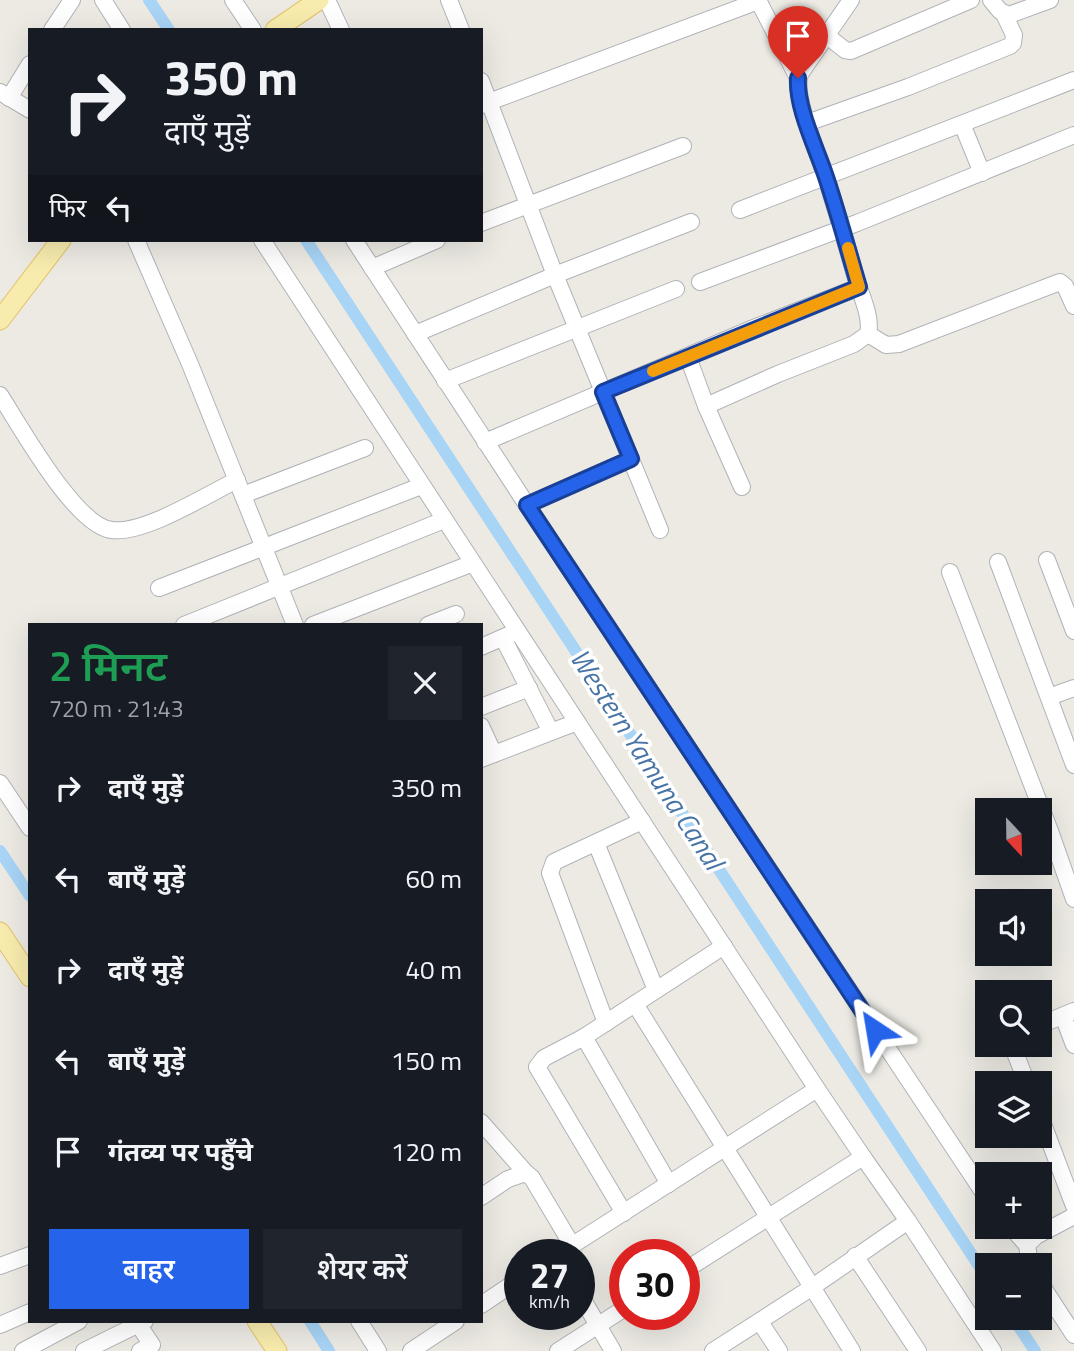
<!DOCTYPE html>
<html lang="hi">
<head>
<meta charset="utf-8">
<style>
	:root { --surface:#171b24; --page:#20242c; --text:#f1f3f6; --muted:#9ea1a6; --accent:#2563eb }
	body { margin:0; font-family:"Titillium Web","Noto Sans Devanagari",sans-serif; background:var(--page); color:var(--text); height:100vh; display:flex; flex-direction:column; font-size:26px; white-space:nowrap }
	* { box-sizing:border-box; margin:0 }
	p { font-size:23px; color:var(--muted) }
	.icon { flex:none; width:38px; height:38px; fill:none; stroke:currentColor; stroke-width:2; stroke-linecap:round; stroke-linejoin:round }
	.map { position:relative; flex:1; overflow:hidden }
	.panel { position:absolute; left:28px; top:623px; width:455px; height:700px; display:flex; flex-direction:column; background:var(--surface); border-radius:0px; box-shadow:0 7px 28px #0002 }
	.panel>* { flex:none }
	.top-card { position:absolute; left:28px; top:28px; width:455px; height:214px; border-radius:0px; box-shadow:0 7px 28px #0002; background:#171b24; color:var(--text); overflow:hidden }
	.needle { width:46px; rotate:158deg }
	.controls { position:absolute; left:975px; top:798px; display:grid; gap:14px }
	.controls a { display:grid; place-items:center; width:77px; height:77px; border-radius:0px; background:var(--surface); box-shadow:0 7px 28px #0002; font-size:35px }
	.speed { position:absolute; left:504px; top:1239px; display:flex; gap:14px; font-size:35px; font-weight:700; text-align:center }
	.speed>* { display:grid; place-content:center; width:91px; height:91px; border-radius:50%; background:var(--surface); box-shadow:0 7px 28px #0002; line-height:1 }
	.speed small { font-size:18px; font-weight:400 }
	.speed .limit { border:10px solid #d22; background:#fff; color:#111 }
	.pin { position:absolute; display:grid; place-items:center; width:60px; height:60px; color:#fff; margin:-72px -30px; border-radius:50% 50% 50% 0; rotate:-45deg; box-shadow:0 0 7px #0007 }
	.pin .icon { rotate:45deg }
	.me { position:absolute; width:77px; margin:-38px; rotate:327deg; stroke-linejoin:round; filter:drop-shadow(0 0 5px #0008) }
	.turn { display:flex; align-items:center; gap:24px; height:147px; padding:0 21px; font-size:32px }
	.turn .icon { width:91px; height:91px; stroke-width:2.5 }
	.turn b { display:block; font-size:49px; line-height:60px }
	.then { display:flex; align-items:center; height:66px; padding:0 21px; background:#0003; gap:14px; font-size:26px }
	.round { display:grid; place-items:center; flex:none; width:74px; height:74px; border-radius:0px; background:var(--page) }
	.overview { display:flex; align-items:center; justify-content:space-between; height:119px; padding:0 21px }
	h1 { font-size:42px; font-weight:600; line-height:52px; color:#1e9e55 }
	.primary-button { display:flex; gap:14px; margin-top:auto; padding:14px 21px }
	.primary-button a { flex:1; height:80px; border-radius:0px; background:var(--accent); color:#fff; font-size:28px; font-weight:600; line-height:80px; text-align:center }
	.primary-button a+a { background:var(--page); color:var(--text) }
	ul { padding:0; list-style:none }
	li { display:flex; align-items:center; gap:21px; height:91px; padding:0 21px }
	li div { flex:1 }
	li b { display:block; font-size:26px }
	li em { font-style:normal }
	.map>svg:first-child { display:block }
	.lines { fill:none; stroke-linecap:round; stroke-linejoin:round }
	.canal { stroke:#a8d4f6; stroke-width:12 }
	.minor-casing { stroke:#b0b3b7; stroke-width:18 }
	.major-casing { stroke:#e3c165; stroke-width:21 }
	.minor { stroke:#fff; stroke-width:16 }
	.major { stroke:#f7ebad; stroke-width:19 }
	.route-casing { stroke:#184099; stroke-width:18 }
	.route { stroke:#2563eb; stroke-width:12 }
	.slow { stroke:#f59e0b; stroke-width:12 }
	.labels { text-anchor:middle; stroke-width:7; stroke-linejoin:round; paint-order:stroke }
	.water-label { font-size:28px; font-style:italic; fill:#4875a6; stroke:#fff }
</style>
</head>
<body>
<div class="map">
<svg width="1074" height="1351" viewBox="0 0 1074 1351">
	<rect width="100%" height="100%" fill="#eceae3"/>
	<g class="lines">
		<g class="canal">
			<polyline points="149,0 169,30"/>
			<polyline points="306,240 987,1278"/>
			<polyline points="0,851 30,896"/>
			<polyline points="1013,1318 1035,1351"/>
			<polyline points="310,1321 329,1351"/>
		</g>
		<g class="minor-casing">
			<g id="minor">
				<polyline points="103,0 122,30"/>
				<polyline points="233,0 253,30"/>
				<polyline points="327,0 341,30"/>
				<polyline points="449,0 461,30"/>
				<polyline points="758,0 798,78"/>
				<polyline points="991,0 1000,11 1009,15 1050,0"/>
				<polyline points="52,30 72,0"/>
				<polyline points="826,35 845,50 851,51 971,0"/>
				<polyline points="481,81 555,275 660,530"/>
				<polyline points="0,92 30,110"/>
				<polyline points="9,98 30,64"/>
				<polyline points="481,105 758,1"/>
				<polyline points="807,123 908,87 1010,46 1013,43 1014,35 1004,14"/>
				<polyline points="962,124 982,173"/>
				<polyline points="740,210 1074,80"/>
				<polyline points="481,223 683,146"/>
				<polyline points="136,240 190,364 295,625"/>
				<polyline points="262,240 817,1089 557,1255"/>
				<polyline points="354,240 527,505 987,1198"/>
				<polyline points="372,268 437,240"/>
				<polyline points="700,282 857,223 1074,135"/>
				<polyline points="415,334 555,275 691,222"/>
				<polyline points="868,334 886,345 899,344 1060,282 1065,286 1074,306"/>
				<polyline points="688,357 706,406 742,487"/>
				<polyline points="445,381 676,289"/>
				<path d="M0 395C20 426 76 527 112 530 145 534 206 495 237 480"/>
				<path d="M706 406 778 374 854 344 868 334C872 319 862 297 857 282 847 247 837 212 826 178 819 154 792 97 800 74L851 0"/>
				<polyline points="485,442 751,329 859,287"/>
				<polyline points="243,495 365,448"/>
				<polyline points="527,505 631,459"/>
				<polyline points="1047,560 1074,631"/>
				<polyline points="998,562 1074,765"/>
				<polyline points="950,572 1050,831 1074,899"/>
				<polyline points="159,588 421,486"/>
				<polyline points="184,625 444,520"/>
				<polyline points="313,625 473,563"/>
				<polyline points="428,625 456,614"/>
				<polyline points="503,638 551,732"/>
				<polyline points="481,647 513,633"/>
				<polyline points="1049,697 1074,688"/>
				<polyline points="481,707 529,688"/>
				<polyline points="481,726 494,754"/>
				<polyline points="481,759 577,722"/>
				<polyline points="0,783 30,828"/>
				<polyline points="596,843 656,990"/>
				<polyline points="635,1004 852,1351"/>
				<polyline points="1063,1016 1074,1045"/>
				<polyline points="606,1023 550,873 554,862 642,821"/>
				<polyline points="1040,1025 1074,1011"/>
				<polyline points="584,1037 724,946"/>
				<polyline points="1012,1045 1027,1083"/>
				<polyline points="1040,1116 1074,1206"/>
				<polyline points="481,1122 526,1173"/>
				<polyline points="481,1197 508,1179 526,1173 532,1178 572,1245"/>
				<polyline points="624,1213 540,1072 537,1067 544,1058 584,1037 669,1184"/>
				<polyline points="908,1221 993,1351"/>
				<polyline points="1011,1227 1027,1245"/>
				<polyline points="855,1256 918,1351"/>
				<polyline points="1030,1265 1027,1245 1036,1236 1074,1216"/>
				<polyline points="0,1266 30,1255"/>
				<polyline points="684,1271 863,1157 817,1089"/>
				<polyline points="1040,1283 1074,1335"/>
				<polyline points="579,1293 613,1351"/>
				<polyline points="481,1305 520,1279"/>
				<polyline points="136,1321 152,1345 140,1351"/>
				<polyline points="359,1321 378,1351"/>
				<polyline points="760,1322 779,1351"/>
				<polyline points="0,1325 30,1312"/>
				<polyline points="23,1351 79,1321"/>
				<polyline points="84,1351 145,1321"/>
				<polyline points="411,1351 456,1321"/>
				<polyline points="558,1351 625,1308"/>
				<polyline points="713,1351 811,1288 908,1221 863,1157"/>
			</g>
		</g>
		<g class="major-casing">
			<g id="major">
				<polyline points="275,30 319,0"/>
				<polyline points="0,320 61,240"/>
				<polyline points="0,932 30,977"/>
				<polyline points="257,1321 277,1351"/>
			</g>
		</g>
		<use href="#minor" class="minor"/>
		<use href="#major" class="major"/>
	</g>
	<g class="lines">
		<g class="route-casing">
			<path id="route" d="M798 78C796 108 817 149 826 177 838 213 848 250 859 287L603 392 631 459 527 505 875 1030"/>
		</g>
		<use href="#route" class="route"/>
		<polyline class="slow" points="653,371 859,287 848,248"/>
	</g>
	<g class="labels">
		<g class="water-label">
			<text transform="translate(647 759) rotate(57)" y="10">Western Yamuna Canal</text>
		</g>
	</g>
</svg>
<div class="controls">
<a><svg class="needle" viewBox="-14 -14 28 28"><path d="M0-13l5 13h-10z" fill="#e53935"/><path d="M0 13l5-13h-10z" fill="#9ea1a6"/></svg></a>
<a><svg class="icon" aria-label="sound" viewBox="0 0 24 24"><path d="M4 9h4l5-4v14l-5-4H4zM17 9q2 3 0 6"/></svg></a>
<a><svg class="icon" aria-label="search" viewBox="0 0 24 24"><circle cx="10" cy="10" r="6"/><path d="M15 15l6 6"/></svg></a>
<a><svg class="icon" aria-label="layers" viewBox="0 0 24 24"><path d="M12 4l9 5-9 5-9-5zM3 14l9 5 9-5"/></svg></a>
<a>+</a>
<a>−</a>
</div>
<div class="speed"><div>27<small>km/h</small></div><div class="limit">30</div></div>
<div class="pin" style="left:798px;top:78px;background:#d93025"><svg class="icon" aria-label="arrive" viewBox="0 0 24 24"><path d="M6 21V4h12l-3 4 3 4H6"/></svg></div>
<svg class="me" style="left:875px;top:1030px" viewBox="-20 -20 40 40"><path d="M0-17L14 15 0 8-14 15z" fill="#2563eb" stroke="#fff" stroke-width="4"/></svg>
<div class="top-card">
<div class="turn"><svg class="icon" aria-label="right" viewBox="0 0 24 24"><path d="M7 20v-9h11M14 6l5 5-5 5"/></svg><div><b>350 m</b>दाएँ मुड़ें</div></div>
<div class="then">फिर<svg class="icon" aria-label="left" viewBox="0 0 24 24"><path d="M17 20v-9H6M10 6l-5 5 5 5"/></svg></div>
</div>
<section class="panel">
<div class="overview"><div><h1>2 मिनट</h1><p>720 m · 21:43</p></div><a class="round"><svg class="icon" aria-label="close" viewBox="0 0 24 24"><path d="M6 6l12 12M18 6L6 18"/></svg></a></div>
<ul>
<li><svg class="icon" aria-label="right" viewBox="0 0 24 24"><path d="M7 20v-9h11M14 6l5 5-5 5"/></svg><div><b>दाएँ मुड़ें</b></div><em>350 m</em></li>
<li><svg class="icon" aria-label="left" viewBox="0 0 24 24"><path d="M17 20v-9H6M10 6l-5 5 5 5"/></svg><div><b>बाएँ मुड़ें</b></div><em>60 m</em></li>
<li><svg class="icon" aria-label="right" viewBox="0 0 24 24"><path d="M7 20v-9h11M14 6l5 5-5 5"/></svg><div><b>दाएँ मुड़ें</b></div><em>40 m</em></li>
<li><svg class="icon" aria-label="left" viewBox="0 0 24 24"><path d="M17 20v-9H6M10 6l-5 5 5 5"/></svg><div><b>बाएँ मुड़ें</b></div><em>150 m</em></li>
<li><svg class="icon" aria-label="arrive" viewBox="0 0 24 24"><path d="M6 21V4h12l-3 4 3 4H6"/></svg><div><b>गंतव्य पर पहुँचे</b></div><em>120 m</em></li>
</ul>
<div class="primary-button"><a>बाहर</a><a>शेयर करें</a></div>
</section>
</div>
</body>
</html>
